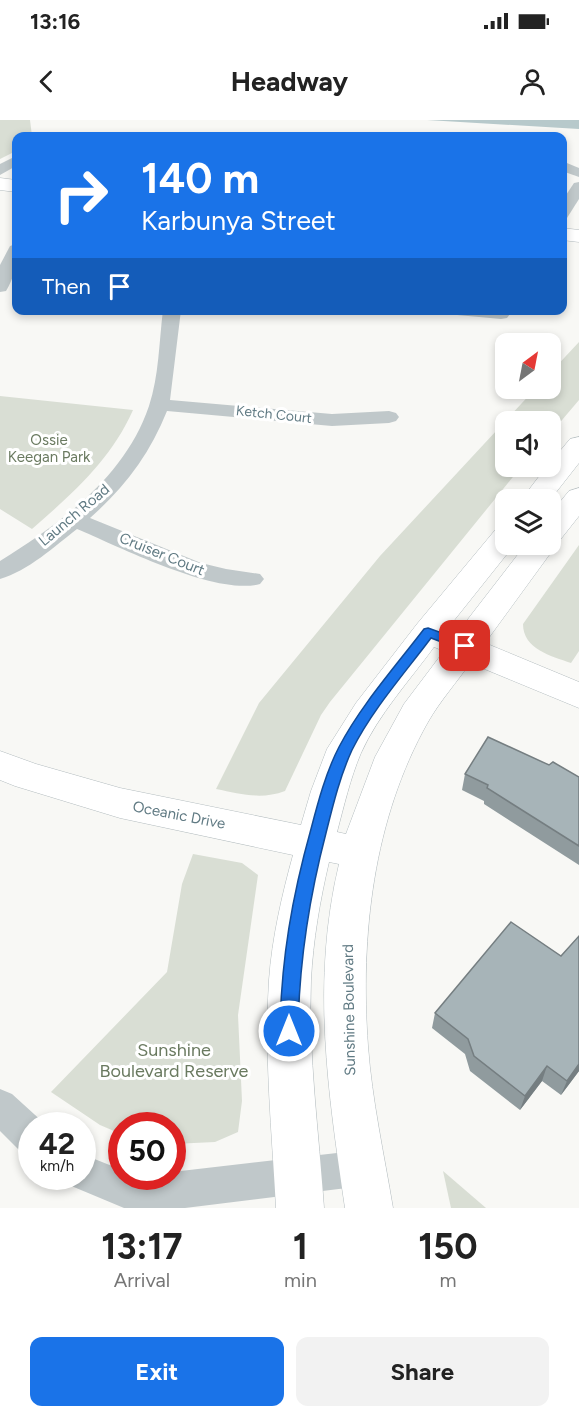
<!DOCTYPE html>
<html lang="en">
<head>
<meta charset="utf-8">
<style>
	:root { --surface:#fff; --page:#f2f2f2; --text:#222; --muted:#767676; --accent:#1a73e8 }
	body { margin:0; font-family:Figtree,sans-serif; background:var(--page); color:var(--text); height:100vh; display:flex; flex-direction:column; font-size:22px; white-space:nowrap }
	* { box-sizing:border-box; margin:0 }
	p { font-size:20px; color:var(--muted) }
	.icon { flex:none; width:33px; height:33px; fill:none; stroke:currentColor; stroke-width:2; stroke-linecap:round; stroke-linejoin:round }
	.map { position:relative; height:1088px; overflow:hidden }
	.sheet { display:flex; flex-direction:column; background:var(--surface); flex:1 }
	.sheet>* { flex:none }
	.top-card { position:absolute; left:12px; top:12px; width:555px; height:183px; border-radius:12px; box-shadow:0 3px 9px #0003; background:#1a73e8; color:#fff; overflow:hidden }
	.needle { width:39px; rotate:32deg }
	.fabs { position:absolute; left:495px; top:213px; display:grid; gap:12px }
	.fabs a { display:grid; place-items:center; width:66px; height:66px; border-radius:12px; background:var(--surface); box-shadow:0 3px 9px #0003; font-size:30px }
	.speed { position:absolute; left:18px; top:992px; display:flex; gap:12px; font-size:30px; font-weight:700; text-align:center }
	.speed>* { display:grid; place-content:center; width:78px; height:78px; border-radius:50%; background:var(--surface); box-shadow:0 3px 9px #0003; line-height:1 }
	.speed small { font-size:15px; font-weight:400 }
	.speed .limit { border:9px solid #d22; background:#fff; color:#111 }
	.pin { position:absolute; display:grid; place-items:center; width:51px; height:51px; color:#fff; margin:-26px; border-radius:12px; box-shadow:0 3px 9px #0006 }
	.me { position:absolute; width:66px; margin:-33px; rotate:0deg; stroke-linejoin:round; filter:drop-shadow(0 0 4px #0008) }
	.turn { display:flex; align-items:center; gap:21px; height:126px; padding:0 30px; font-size:27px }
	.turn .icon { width:78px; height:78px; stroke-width:2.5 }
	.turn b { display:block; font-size:42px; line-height:51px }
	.then { display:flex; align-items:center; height:57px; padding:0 30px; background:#0003; gap:12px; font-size:22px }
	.eta { display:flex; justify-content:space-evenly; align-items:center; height:102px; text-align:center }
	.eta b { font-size:36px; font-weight:700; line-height:42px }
	.button { display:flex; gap:12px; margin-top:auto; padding:12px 30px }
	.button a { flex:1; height:69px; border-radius:12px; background:var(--accent); color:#fff; font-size:24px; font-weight:700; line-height:69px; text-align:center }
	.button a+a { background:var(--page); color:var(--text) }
	.status { display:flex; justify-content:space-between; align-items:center; height:42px; padding:0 30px; background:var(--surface); direction:ltr }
	.status svg { height:16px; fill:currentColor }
	header { display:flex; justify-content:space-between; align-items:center; height:78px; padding:0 30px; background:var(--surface); font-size:27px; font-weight:700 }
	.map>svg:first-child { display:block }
	.green { fill:#d9ded4 }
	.water { fill:#b7c9cb }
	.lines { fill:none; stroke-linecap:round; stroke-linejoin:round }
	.secondary-casing { stroke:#b3bcbf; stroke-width:1 }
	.street { fill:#c0c8ca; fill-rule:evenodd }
	.secondary { fill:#fff; fill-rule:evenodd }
	.wall { fill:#909b9e }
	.shaded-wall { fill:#757e81 }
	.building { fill:#a7b4b8; stroke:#757e81; stroke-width:1.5 }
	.route { fill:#1a73e8; stroke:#114b97; stroke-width:1.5 }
	.labels { text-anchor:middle; stroke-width:6; stroke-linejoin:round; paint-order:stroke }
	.far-street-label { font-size:14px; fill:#607a83; stroke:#fff }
	.park-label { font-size:15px; fill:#6a7a60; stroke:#fff }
	.street-label { font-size:15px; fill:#607a83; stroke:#fff }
	.near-park-label { font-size:18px; fill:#6a7a60; stroke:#fff }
</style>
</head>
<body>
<div class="status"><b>13:16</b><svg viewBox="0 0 49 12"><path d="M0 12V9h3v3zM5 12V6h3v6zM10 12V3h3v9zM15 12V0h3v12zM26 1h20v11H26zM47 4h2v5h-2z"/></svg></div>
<header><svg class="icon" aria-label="back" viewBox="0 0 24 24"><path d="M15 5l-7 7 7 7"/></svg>Headway<svg class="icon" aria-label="person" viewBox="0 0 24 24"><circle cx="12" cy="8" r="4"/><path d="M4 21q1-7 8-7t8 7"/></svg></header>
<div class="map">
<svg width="579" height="1088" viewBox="0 0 579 1088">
	<rect width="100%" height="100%" fill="#f8f8f5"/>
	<g class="green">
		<polygon points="0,0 30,0 32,16 16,16 16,31 0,39"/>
		<path d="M579 222V280L551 313 550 302H506V346L521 347 330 582 321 595 285 671C261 680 241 674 216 669L259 583 380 436 535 269 550 268 551 252Z"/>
		<path d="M0 276 133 290C111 340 72 374 32 409L0 389Z"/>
		<path d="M579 425V531L571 543C551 536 523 529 523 504Z"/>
		<polygon points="193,734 242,743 258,755 238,895 242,981 238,1012 215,1022 173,1024 172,1005 122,1005 121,1014 100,1005 51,972 167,852 182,764"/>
		<polygon points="443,1051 486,1088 451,1088"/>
	</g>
	<polygon class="water" points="427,0 579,0 579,9"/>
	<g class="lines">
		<g class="secondary-casing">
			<g id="secondary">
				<polygon points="0,58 16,60 16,72 0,70"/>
				<polygon points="562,108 579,110 579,122 562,120"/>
				<polygon points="579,317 579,343 550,380 521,380 547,346 550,346 550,343 570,319"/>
				<path d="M579 368V396L560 420 555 422 557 424 552 431 485 523 579 562V588L470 543C457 562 440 581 428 602 373 699 360 816 368 926 372 980 384 1034 393 1088H345C328 972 311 861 339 744L329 742C320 780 313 821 311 860 308 935 319 1013 324 1088H276C272 1012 264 935 269 860 272 818 282 775 293 735L120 698 15 666 0 660V631L36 644 120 668 301 705 311 671 327 629 356 583 417 504 496 409 506 407V424H515L448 508 458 512 526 424H550V394L569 371ZM434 527 444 531 404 584 375 637 346 714 337 712C344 686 350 659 361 633 378 595 410 560 434 527Z"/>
			</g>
		</g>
		<g class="street">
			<polygon points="16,36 16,46 0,55 0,44"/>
			<polygon points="562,41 579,48 579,57 562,51"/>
			<polygon points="579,62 579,79 567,98 562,100 562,81 574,63"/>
			<path d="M16 124C18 140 15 156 6 171L0 172V145L10 126Z"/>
			<path d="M163 190H181L170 280 332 294 389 291 396 293 399 297 396 301 389 303 332 306 167 291C150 334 124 368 90 398L201 443 226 449 260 454 264 459 260 464C216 476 120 427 77 409 55 426 28 451 0 459V441C61 403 125 357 149 286 159 256 159 222 163 190Z"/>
			<polygon points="449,190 507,190 510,194 507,198 501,199 457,195"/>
			<polygon points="0,969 12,974 45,1004 32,1005 32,1035 19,1030 0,1011"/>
			<polygon points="363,1030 376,1035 381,1048 376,1061 363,1066 185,1088 124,1088 69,1065 65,1056 82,1056 82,1034 122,1050 122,1056 172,1056 172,1052"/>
		</g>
		<use href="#secondary" class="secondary"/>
	</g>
	<g class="wall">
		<polygon points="549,645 579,657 579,745 484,684 484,681 462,670 465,654"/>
		<polygon points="579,816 579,951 561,975 542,961 520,990 470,951 465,934 432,908 435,893 561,836"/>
	</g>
	<g class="shaded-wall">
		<polygon points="579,944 579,951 561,975 567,961"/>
		<polygon points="547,946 542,961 520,990 525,976"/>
	</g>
	<g class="building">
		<polygon points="488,617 549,645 553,642 579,657 579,726 487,668 488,665 465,654"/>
		<polygon points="511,802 561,836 579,816 579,944 567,961 547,946 525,976 474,936 468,919 435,893"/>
	</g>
	<path class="route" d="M428 508 470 523 472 526 465 531 431 518C404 554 372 590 352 630 340 656 333 685 326 713 309 778 299 843 298 911L295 917 289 919 282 917 280 911C281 840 292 777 311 709 318 682 326 652 339 627 361 585 395 547 424 509Z"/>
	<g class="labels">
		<g class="far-street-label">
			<text transform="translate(274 294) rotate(6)" y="5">Ketch Court</text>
		</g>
		<g class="park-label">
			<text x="49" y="325">Ossie<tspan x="49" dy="17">Keegan Park</tspan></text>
		</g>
		<g class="street-label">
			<text transform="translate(74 395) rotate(-40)" y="5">Launch Road</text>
			<text transform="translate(162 434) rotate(22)" y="5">Cruiser Court</text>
			<text transform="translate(179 695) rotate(11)" y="5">Oceanic Drive</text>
			<text transform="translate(349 890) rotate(-91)" y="5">Sunshine Boulevard</text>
		</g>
		<g class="near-park-label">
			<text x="174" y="936">Sunshine<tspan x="174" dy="21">Boulevard Reserve</tspan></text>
		</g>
	</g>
</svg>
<div class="fabs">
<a><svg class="needle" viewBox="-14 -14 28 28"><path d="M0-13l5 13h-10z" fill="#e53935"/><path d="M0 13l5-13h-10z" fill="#767676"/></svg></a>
<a><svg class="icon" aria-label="sound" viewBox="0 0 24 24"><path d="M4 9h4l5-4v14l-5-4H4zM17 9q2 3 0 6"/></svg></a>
<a><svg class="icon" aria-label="layers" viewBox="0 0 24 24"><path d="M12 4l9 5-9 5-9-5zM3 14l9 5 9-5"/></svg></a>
</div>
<div class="speed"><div>42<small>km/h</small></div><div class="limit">50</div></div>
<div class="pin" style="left:465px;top:526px;background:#d93025"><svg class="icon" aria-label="arrive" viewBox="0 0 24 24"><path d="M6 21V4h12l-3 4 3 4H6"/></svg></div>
<svg class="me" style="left:289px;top:911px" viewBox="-20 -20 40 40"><circle r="17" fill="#1a73e8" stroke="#fff" stroke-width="3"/><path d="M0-11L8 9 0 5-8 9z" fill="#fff"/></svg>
<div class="top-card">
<div class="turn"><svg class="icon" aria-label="right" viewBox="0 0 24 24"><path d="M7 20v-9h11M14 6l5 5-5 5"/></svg><div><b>140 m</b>Karbunya Street</div></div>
<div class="then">Then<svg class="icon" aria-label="arrive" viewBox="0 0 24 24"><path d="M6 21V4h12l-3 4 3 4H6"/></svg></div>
</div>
</div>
<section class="sheet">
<div class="eta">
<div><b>13:17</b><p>Arrival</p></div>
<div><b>1</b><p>min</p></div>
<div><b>150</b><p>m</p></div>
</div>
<div class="button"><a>Exit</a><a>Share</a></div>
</section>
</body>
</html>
